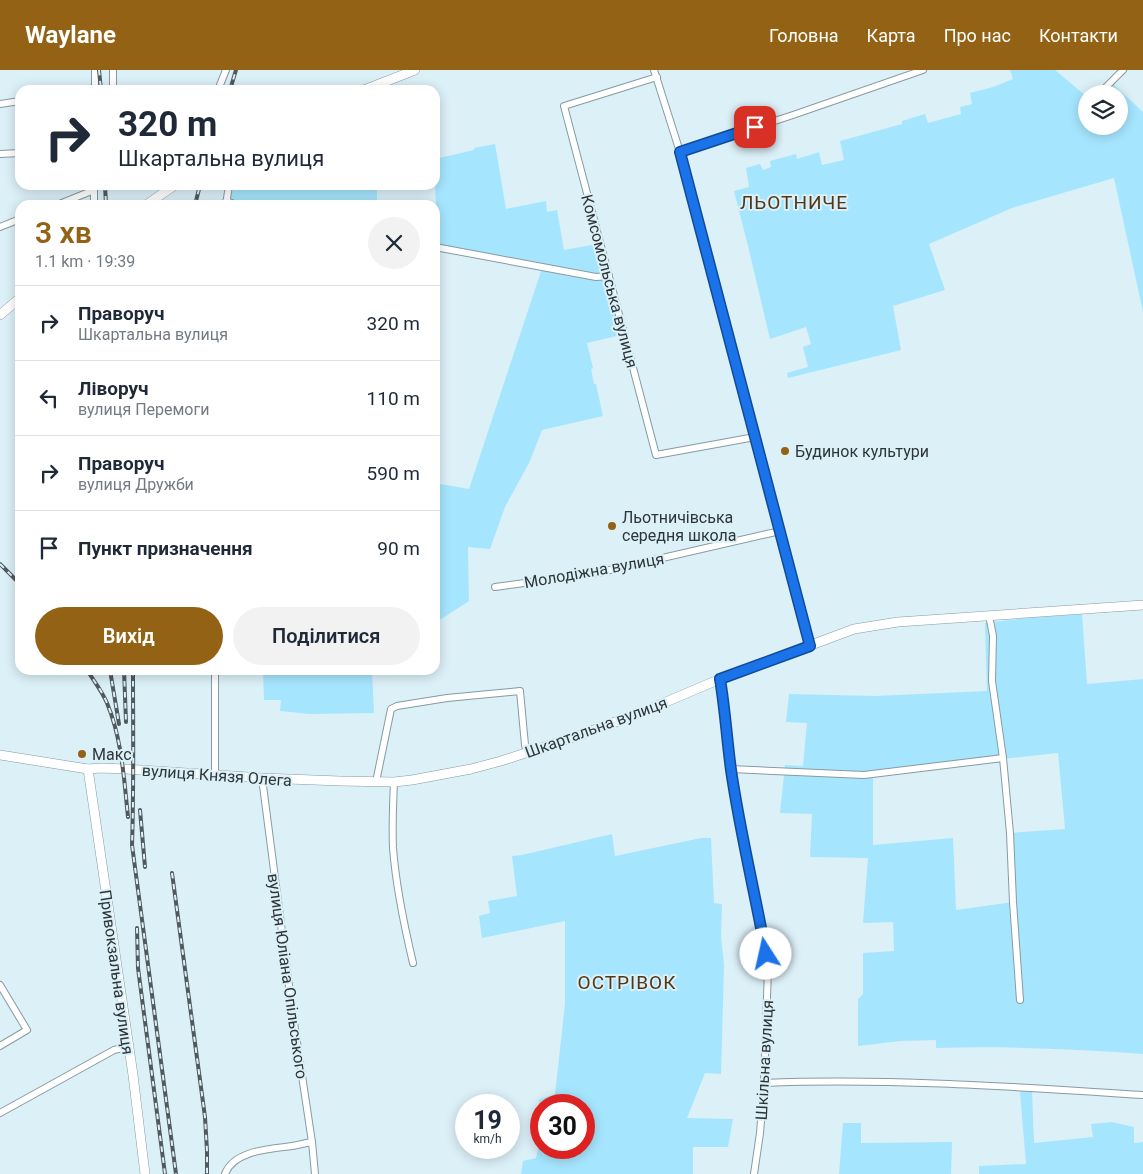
<!DOCTYPE html>
<html lang="uk">
<head>
<meta charset="utf-8">
<style>
	:root { --surface:#fff; --page:#f2f2f3; --text:#1f2937; --muted:#747a83; --line:#e0e1e3; --accent:#946214 }
	body { margin:0; font-family:Roboto,sans-serif; background:var(--page); color:var(--text); height:100vh; display:flex; flex-direction:column; font-size:19px; white-space:nowrap }
	* { box-sizing:border-box; margin:0 }
	p { font-size:16px; color:var(--muted) }
	.icon { flex:none; width:28px; height:28px; fill:none; stroke:currentColor; stroke-width:2; stroke-linecap:round; stroke-linejoin:round }
	.map { position:relative; flex:1; overflow:hidden }
	.details { position:absolute; left:15px; top:130px; width:425px; height:475px; display:flex; flex-direction:column; background:var(--surface); border-radius:15px; box-shadow:0 2px 12px #0003 }
	.details>* { flex:none }
	.guide { position:absolute; left:15px; top:15px; width:425px; height:105px; border-radius:15px; box-shadow:0 2px 12px #0003; background:#fff; color:var(--text); overflow:hidden }
	.tools { position:absolute; left:1078px; top:15px; display:grid; gap:10px }
	.tools a { display:grid; place-items:center; width:50px; height:50px; border-radius:50%; background:var(--surface); box-shadow:0 2px 12px #0003; font-size:25px }
	.speed { position:absolute; left:455px; top:1024px; display:flex; gap:10px; font-size:25px; font-weight:700; text-align:center }
	.speed>* { display:grid; place-content:center; width:65px; height:65px; border-radius:50%; background:var(--surface); box-shadow:0 2px 12px #0003; line-height:1 }
	.speed small { font-size:12px; font-weight:400 }
	.speed .limit { border:8px solid #d22; background:#fff; color:#111 }
	.pin { position:absolute; display:grid; place-items:center; width:42px; height:42px; color:#fff; margin:-21px; border-radius:10px; box-shadow:0 2px 8px #0006 }
	.me { position:absolute; width:55px; margin:-28px; rotate:350deg; stroke-linejoin:round; filter:drop-shadow(0 0 4px #0008) }
	.turn { display:flex; align-items:center; gap:18px; height:105px; padding:0 20px; font-size:22px }
	.turn .icon { width:65px; height:65px; stroke-width:2.5 }
	.turn b { display:block; font-size:35px; line-height:42px }
	.round { display:grid; place-items:center; flex:none; width:52px; height:52px; border-radius:26px; background:var(--page) }
	.head { display:flex; align-items:center; justify-content:space-between; height:85px; padding:0 20px }
	h1 { font-size:30px; font-weight:600; line-height:38px; color:var(--accent) }
	.button { display:flex; gap:10px; margin-top:auto; padding:10px 20px }
	.button a { flex:1; height:58px; border-radius:30px; background:var(--accent); color:#fff; font-size:20px; font-weight:600; line-height:58px; text-align:center }
	.button a+a { background:var(--page); color:var(--text) }
	ul { padding:0; list-style:none }
	li { display:flex; align-items:center; gap:15px; height:75px; padding:0 20px; border-top:1px solid var(--line) }
	li div { flex:1 }
	li b { display:block; font-size:19px }
	li em { font-style:normal }
	header { display:flex; align-items:center; gap:30px; box-sizing:border-box; height:70px; padding:0 25px; background:var(--accent); color:#fff }
	header strong { font-size:24px }
	nav { display:flex; gap:28px; margin-inline-start:auto; font-size:18px }
	.map>svg:first-child { display:block }
	.green { fill:#a5e6fe; fill-rule:evenodd }
	.lines { fill:none; stroke-linecap:round; stroke-linejoin:round }
	.street-casing { stroke:#889aa1; stroke-width:8 }
	.secondary-casing { stroke:#889aa1; stroke-width:10 }
	.street { stroke:#fff; stroke-width:6 }
	.secondary { stroke:#fff; stroke-width:9 }
	.rail-casing { stroke:#505a5e; stroke-width:4 }
	.rail { stroke:#dcf0f8; stroke-width:2; stroke-dasharray:5.5; stroke-linecap:butt }
	.route-casing { stroke:#114b97; stroke-width:12 }
	.route { stroke:#1a73e8; stroke-width:9 }
	.poi-dot { fill:#946214; stroke:#dcf0f8; stroke-width:2 }
	.labels { text-anchor:middle; stroke-width:4; stroke-linejoin:round; paint-order:stroke }
	.street-label { font-size:16px; fill:#2d3538; stroke:#dcf0f8 }
	.poi-label { font-size:16px; fill:#2d3538; stroke:#dcf0f8; text-anchor:start }
	.quarter-label { font-size:19px; letter-spacing:1px; fill:#513716; stroke:#dcf0f8 }
</style>
</head>
<body>
<header>
<strong>Waylane</strong>
<nav><a>Головна</a><a>Карта</a><a>Про нас</a><a>Контакти</a></nav>
</header>
<div class="map">
<svg width="1143" height="1104" viewBox="0 0 1143 1104">
	<rect width="100%" height="100%" fill="#dcf0f8"/>
	<g class="green">
		<polygon points="1010,0 1055,0 1086,26 1086,56 1119,56 1119,24 1103,24 1112,13 1143,42 1143,242 1114,108 1012,138 929,174 945,220 893,236 901,280 788,308 787,303 808,297 803,277 811,274 806,257 770,269 748,176 734,121 749,117 746,98 760,94 763,100 771,97 770,91 796,84 797,89 819,82 822,95 844,90 840,71 902,54 902,51 925,44 928,53 961,44 960,37 972,34 970,23 993,17 1013,9"/>
		<polygon points="495,74 506,139 546,131 547,142 557,140 564,180 597,174 621,265 587,273 593,298 591,299 594,314 596,314 603,346 542,360 530,391 505,437 490,479 468,477 469,531 435,553 435,413 469,419 542,198 435,177 435,154 437,154 435,115 435,89 474,80 474,78"/>
		<polygon points="232,115 249,115 249,116 261,115 377,115 377,135 237,135 230,132"/>
		<path d="M1082 544 1087 614 1143 609V984C1074 979 1005 976 936 978V970L901 971 858 976V929L863 924V883L894 881 893 852 863 853 868 788 810 787 812 744 780 743 785 695 803 696 807 653 786 652 789 624 875 626 987 621 985 553 1026 548ZM1058 683 1065 759 1010 763 1013 832 956 840 953 768 873 775V703Z"/>
		<polygon points="263,600 372,600 374,643 310,644 280,641 281,630 264,630"/>
		<polygon points="612,764 615,786 701,768 711,768 714,833 722,834 721,866 724,895 721,1004 705,1003 687,1048 733,1049 728,1077 693,1077 693,1104 521,1104 523,1091 536,1088 541,1066 541,1078 584,1078 584,1035 541,1035 541,1049 539,1030 555,1024 565,934 565,851 482,868 479,846 490,843 488,831 517,826 512,786 522,785"/>
		<polygon points="1032,1021 1034,1073 1093,1067 1091,1054 1112,1052 1134,1057 1134,1073 1143,1072 1143,1104 979,1104 979,1096 1026,1094 1020,1022"/>
		<polygon points="843,1053 861,1053 861,1073 952,1072 951,1104 839,1104"/>
	</g>
	<g class="lines">
		<g class="street-casing">
			<g id="street">
				<polyline points="95,0 95,20"/>
				<polyline points="113,0 113,20"/>
				<polyline points="654,0 680,82 688,111 708,191 810,576"/>
				<polyline points="657,7 564,36 656,385 755,367"/>
				<polyline points="85,20 95,18"/>
				<polyline points="218,20 226,0"/>
				<polyline points="1099,24 1123,0"/>
				<polyline points="0,34 20,31"/>
				<polyline points="680,82 793,45 923,0"/>
				<polyline points="0,84 20,83"/>
				<polyline points="226,131 237,135"/>
				<polyline points="57,135 94,120"/>
				<polyline points="94,135 94,115"/>
				<polyline points="226,135 229,115"/>
				<polyline points="0,157 20,149"/>
				<polyline points="435,177 596,207 609,206"/>
				<polyline points="495,517 597,503 780,461"/>
				<polyline points="989,545 993,566 992,611 1003,688 1010,763 1013,832 1020,930"/>
				<polyline points="215,600 215,705"/>
				<polyline points="720,609 724,631 731,699 768,899 764,1013 760,1063 754,1104"/>
				<polyline points="731,699 864,705 1003,688"/>
				<polyline points="262,708 292,939 312,1072 315,1104"/>
				<polyline points="376,712 391,639 397,636 447,628 520,621 525,675 527,683"/>
				<path d="M394 712C393 734 392 756 393 778 396 817 404 855 413 893"/>
				<polyline points="0,915 27,960 0,976"/>
				<path d="M764 1013C891 1008 1017 1017 1143 1025"/>
				<polyline points="0,1043 114,980 128,977"/>
				<path d="M225 1104C234 1080 271 1079 292 1076 299 1075 305 1073 312 1072"/>
			</g>
		</g>
		<g class="secondary-casing">
			<g id="secondary">
				<polyline points="364,20 415,0"/>
				<polyline points="146,135 175,115"/>
				<polyline points="0,245 20,228"/>
				<polyline points="0,685 88,699 102,698 125,699 262,708 340,711 394,712 412,710 471,699 501,691 577,666 640,643 720,609 854,559 898,552 1143,535"/>
				<polyline points="88,699 133,1005 145,1104"/>
			</g>
		</g>
		<use href="#street" class="street"/>
		<use href="#secondary" class="secondary"/>
		<g class="rail-casing">
			<g id="rail">
				<polyline points="99,0 101,20"/>
				<polyline points="230,20 236,0"/>
				<polyline points="105,115 106,135"/>
				<polyline points="195,135 200,115"/>
				<polyline points="0,494 20,514"/>
				<path d="M87 600C94 611 102 621 107 633 122 669 124 709 128 747"/>
				<polyline points="110,600 119,654"/>
				<polyline points="124,600 126,652"/>
				<path d="M133 600C133 658 134 717 132 775L176 1104"/>
				<polyline points="140,740 145,797"/>
				<polyline points="172,803 205,1047 207,1081 207,1104"/>
				<polyline points="137,858 138,898 165,1104"/>
			</g>
		</g>
		<use href="#rail" class="rail"/>
	</g>
	<g class="lines">
		<g class="route-casing">
			<path id="route" d="M755 57 680 82 810 576 720 609C725 639 727 670 731 700 740 762 755 823 766 884"/>
		</g>
		<use href="#route" class="route"/>
	</g>
	<g class="poi-dot">
		<circle cx="785" cy="381" r="5"/>
		<circle cx="612" cy="456" r="5"/>
		<circle cx="82" cy="684" r="5"/>
	</g>
	<g class="labels">
		<g class="street-label">
			<text transform="translate(610 211) rotate(75)" y="6">Комсомольська вулиця</text>
			<text transform="translate(594 500) rotate(-10)" y="6">Молодіжна вулиця</text>
			<text transform="translate(596 657) rotate(-20)" y="6">Шкартальна вулиця</text>
			<text transform="translate(217 705) rotate(4)" y="6">вулиця Князя Олега</text>
			<text transform="translate(117 902) rotate(82)" y="6">Привокзальна вулиця</text>
			<text transform="translate(288 906) rotate(82)" y="6">вулиця Юліана Опільського</text>
			<text transform="translate(764 990) rotate(-87)" y="6">Шкільна вулиця</text>
		</g>
		<g class="poi-label">
			<text x="795" y="387">Будинок культури</text>
			<text x="622" y="453">Льотничівська<tspan x="622" dy="18">середня школа</tspan></text>
			<text x="92" y="690">Макс</text>
		</g>
		<g class="quarter-label">
			<text x="794" y="139">ЛЬОТНИЧЕ</text>
			<text x="627" y="919">ОСТРІВОК</text>
		</g>
	</g>
</svg>
<div class="tools">
<a><svg class="icon" aria-label="layers" viewBox="0 0 24 24"><path d="M12 4l9 5-9 5-9-5zM3 14l9 5 9-5"/></svg></a>
</div>
<div class="speed"><div>19<small>km/h</small></div><div class="limit">30</div></div>
<div class="pin" style="left:755px;top:57px;background:#d93025"><svg class="icon" aria-label="arrive" viewBox="0 0 24 24"><path d="M6 21V4h12l-3 4 3 4H6"/></svg></div>
<svg class="me" style="left:766px;top:884px" viewBox="-20 -20 40 40"><circle r="19" fill="#fff"/><path d="M0-13L10 11 0 6-10 11z" fill="#1a73e8"/></svg>
<div class="guide">
<div class="turn"><svg class="icon" aria-label="right" viewBox="0 0 24 24"><path d="M7 20v-9h11M14 6l5 5-5 5"/></svg><div><b>320 m</b>Шкартальна вулиця</div></div>
</div>
<section class="details">
<div class="head"><div><h1>3 хв</h1><p>1.1 km · 19:39</p></div><a class="round"><svg class="icon" aria-label="close" viewBox="0 0 24 24"><path d="M6 6l12 12M18 6L6 18"/></svg></a></div>
<ul>
<li><svg class="icon" aria-label="right" viewBox="0 0 24 24"><path d="M7 20v-9h11M14 6l5 5-5 5"/></svg><div><b>Праворуч</b><p>Шкартальна вулиця</p></div><em>320 m</em></li>
<li><svg class="icon" aria-label="left" viewBox="0 0 24 24"><path d="M17 20v-9H6M10 6l-5 5 5 5"/></svg><div><b>Ліворуч</b><p>вулиця Перемоги</p></div><em>110 m</em></li>
<li><svg class="icon" aria-label="right" viewBox="0 0 24 24"><path d="M7 20v-9h11M14 6l5 5-5 5"/></svg><div><b>Праворуч</b><p>вулиця Дружби</p></div><em>590 m</em></li>
<li><svg class="icon" aria-label="arrive" viewBox="0 0 24 24"><path d="M6 21V4h12l-3 4 3 4H6"/></svg><div><b>Пункт призначення</b></div><em>90 m</em></li>
</ul>
<div class="button"><a>Вихід</a><a>Поділитися</a></div>
</section>
</div>
</body>
</html>
